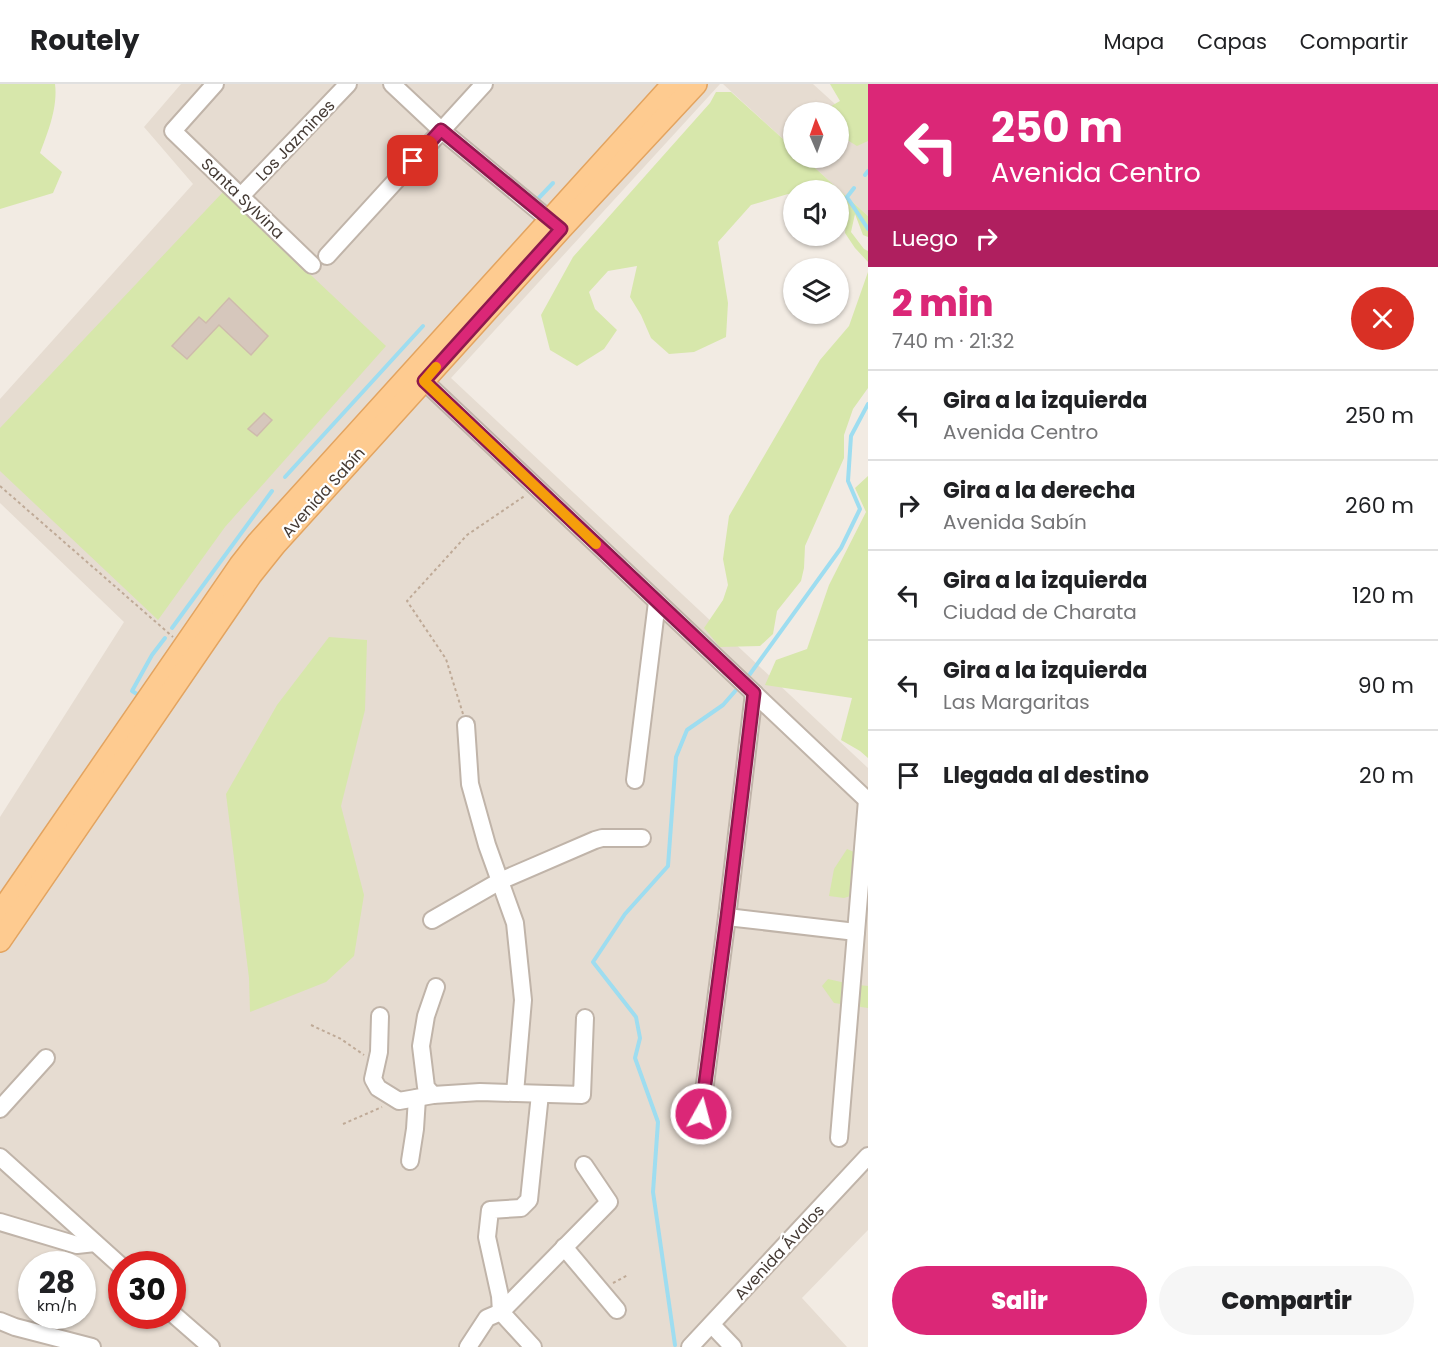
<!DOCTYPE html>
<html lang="es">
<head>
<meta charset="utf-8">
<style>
	:root { --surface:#fff; --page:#f6f6f6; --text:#202124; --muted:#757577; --line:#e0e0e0; --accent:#db2777 }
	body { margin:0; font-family:Poppins,sans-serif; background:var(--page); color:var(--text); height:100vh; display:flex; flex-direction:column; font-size:22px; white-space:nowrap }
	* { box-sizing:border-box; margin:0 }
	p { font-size:20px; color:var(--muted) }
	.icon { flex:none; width:33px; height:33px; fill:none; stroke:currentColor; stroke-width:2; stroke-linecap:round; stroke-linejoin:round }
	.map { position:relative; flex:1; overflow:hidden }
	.panel { display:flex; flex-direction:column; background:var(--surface); width:570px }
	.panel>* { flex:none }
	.hud { background:#db2777; color:#fff; overflow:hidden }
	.needle { width:39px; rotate:358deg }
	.controls { position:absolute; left:783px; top:18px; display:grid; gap:12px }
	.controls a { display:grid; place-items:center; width:66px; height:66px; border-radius:50%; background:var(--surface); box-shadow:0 2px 4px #0004; font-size:30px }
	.speed { position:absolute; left:18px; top:1167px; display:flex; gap:12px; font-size:30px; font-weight:700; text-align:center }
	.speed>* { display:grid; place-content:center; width:78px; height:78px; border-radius:50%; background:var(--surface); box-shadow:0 2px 4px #0004; line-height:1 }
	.speed small { font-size:15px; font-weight:400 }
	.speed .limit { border:9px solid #d22; background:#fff; color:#111 }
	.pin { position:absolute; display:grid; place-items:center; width:51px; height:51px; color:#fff; margin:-26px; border-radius:12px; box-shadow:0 3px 9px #0006 }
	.me { position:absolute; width:66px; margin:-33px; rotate:7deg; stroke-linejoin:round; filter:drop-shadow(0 0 4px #0008) }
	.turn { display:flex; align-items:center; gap:21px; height:126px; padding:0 24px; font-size:27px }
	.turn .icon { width:78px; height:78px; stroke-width:2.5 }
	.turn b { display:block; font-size:42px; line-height:51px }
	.then { display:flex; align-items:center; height:57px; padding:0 24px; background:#0003; gap:12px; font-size:22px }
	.round { display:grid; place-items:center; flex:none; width:63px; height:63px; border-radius:32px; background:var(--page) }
	.summary { display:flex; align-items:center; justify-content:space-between; height:102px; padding:0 24px }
	h1 { font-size:36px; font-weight:800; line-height:45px; color:var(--accent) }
	.cta { display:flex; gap:12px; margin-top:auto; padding:12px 24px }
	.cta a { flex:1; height:69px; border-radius:36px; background:var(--accent); color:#fff; font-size:24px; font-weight:800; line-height:69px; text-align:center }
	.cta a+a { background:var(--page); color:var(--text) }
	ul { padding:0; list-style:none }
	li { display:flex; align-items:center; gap:18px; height:90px; padding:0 24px; border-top:2px solid var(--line) }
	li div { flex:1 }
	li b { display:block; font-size:22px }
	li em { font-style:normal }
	header { display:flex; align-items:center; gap:36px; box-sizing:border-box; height:84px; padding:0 30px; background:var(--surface); border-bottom:2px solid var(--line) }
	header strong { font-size:28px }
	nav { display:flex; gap:33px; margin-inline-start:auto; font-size:21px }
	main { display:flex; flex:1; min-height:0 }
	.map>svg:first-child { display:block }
	.residential { fill:#e6dcd1; fill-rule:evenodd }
	.green { fill:#d7e7ab }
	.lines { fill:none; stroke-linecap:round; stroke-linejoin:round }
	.stream { stroke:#9eddf0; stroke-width:4 }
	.building { fill:#d6c7bc; stroke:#cebbac; stroke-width:1.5 }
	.minor-casing { stroke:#c0b4a9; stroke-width:20 }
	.major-casing { stroke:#e3a460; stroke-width:24 }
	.path { stroke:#bfaa97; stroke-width:2; stroke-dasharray:3 3; stroke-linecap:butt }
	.minor { stroke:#fff; stroke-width:16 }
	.major { stroke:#fecb90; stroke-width:21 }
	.route-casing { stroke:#8e194d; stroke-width:15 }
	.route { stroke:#db2777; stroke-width:10 }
	.slow { stroke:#f59e0b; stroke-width:10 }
	.labels { text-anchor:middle; stroke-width:4.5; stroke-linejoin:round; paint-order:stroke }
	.street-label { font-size:16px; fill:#443a34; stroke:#fff }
</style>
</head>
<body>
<header>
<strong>Routely</strong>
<nav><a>Mapa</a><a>Capas</a><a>Compartir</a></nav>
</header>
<main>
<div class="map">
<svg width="868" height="1263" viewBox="0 0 868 1263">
	<rect width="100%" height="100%" fill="#f2ebe3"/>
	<g class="residential">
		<path d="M181 0H720L451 294 868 684V1146L802 1214 847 1263H0V733L124 538 0 419V315L193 100 144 43ZM32 1180H82V1232H32ZM122 1180H172V1232H122Z"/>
		<polygon points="723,0 813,0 868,50 868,132 804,74 838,74 838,28 794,28 793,64"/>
	</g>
	<g class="green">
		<path d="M0 0H55C58 23 48 48 40 69L62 88 53 109 0 125Z"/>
		<polygon points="830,0 868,0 868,57 857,62 839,51 838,28 818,28 817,26 826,25 840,17"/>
		<polygon points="716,8 731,8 793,64 794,74 804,74 868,132 868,153 863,151 855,130 851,148 864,165 868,167 868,178 855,164 845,149 847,127 839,125 838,106 794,106 793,111 788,110 751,121 718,158 728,219 726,253 694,268 669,270 651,254 641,231 630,213 637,182 608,187 589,208 595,225 617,246 604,265 577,282 550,266 541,231 573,173 710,19"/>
		<polygon points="223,108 386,262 225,443 158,536 0,387 0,344"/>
		<polygon points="868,188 868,304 853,325 844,351 844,374 805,462 804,484 801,497 777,527 773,550 760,562 720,563 704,544 723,516 728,501 723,475 729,432 820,276 849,242"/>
		<polygon points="868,392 868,674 860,667 841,656 852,614 765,601 776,576 807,565 829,501 866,428 855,404"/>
		<polygon points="329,553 367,556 365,626 341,722 364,811 354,872 326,898 250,928 249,894 226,710 277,621"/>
		<polygon points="847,765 868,774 868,811 866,807 844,814 829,812 834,785"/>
		<polygon points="828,895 850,900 868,902 868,924 834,919 822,902"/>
	</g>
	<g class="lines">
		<g class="stream">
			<polyline points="865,91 868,87"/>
			<polyline points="854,104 847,113 868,145"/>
			<polyline points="535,118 553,99"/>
			<polyline points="285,393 423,242"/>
			<polyline points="172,544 272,407"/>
			<polyline points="750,590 841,464 860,425 848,397 851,352 868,320"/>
			<polyline points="137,610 132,607 152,571 165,554"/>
			<polyline points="675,1261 653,1108 658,1038 635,974 640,954 636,933 593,878 625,830 668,782 676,673 687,646 723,621 737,605"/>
		</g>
	</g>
	<g class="building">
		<polygon points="229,214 268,252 251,271 219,241 187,275 172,262 199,233 206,239"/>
		<polygon points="264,329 272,336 257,352 248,345"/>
	</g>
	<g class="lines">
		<g class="minor-casing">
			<g id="minor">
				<polyline points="215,0 173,47 312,181"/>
				<polyline points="392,0 441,46 558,143"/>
				<polyline points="241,112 348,0"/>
				<polyline points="327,172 484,0"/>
				<polyline points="424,297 868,717"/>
				<polyline points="466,641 470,700 487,761 515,839 523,916 515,1009"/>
				<polyline points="635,696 657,518"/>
				<polyline points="727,833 856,848"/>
				<polyline points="432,836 500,797 595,756 602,754 642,754"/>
				<polyline points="380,932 379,968 373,995 378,1004 399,1017 433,1011 480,1008 582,1011 585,934"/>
				<polyline points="433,1011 426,1003 421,962 426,932 436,903"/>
				<polyline points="0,1025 46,974"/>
				<polyline points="701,1030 727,833 754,609"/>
				<polyline points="839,1054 867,716"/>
				<polyline points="0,1073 122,1183"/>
				<polyline points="410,1077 415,1045 417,1014"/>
				<polyline points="0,1138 77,1161 95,1159"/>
				<polyline points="564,1163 617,1226"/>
				<polyline points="172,1229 211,1263"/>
				<polyline points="0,1237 15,1243 92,1263"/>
				<polyline points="712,1241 733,1263"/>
				<polyline points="468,1263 487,1234 501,1228 609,1118 584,1081"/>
				<polyline points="533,1263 501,1228 500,1212 487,1153 490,1126 521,1124 529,1116 540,1010"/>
				<polyline points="690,1263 868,1072"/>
			</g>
		</g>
		<g class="major-casing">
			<g id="major">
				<polyline points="0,829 240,481 258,458 673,0"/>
				<polyline points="0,857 251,491 275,461 561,145 696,0"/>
			</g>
		</g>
		<g class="path">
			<polyline points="0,402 173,553"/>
			<polyline points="463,630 446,575 407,517 467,451 526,411"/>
			<polyline points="311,941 341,955 364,971"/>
			<polyline points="343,1040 382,1023"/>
			<polyline points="613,1199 628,1191"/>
		</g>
		<use href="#minor" class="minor"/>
		<use href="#major" class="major"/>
	</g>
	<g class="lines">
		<g class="route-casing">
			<polyline id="route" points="413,77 441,46 561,145 424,297 754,609 727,833 701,1030"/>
		</g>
		<use href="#route" class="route"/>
		<polyline class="slow" points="436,283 424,297 596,460"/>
	</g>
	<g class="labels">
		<g class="street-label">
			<text transform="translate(295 56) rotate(-46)" y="6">Los Jazmines</text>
			<text transform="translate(243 114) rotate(44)" y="6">Santa Sylvina</text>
			<text transform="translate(323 408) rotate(-48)" y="6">Avenida Sabín</text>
			<text transform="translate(779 1168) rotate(-47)" y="6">Avenida Ávalos</text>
		</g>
	</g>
</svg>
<div class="controls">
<a><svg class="needle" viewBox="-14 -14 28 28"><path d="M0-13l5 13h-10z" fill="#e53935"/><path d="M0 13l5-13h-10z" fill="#757577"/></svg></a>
<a><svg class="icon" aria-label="sound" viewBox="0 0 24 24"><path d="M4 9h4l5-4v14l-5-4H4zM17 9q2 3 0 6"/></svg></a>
<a><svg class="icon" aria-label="layers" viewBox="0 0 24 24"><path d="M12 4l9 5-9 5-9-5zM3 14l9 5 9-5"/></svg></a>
</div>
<div class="speed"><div>28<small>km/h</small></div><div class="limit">30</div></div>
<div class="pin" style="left:413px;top:77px;background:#d93025"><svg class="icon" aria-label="arrive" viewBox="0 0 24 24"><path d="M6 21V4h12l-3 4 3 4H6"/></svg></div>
<svg class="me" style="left:701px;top:1030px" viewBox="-20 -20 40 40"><circle r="17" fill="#db2777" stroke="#fff" stroke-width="3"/><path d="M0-11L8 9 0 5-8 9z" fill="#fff"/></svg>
</div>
<section class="panel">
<div class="hud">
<div class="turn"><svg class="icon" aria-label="left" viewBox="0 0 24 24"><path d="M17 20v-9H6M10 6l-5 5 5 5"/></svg><div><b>250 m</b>Avenida Centro</div></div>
<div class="then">Luego<svg class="icon" aria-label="right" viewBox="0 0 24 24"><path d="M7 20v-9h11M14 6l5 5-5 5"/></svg></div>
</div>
<div class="summary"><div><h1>2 min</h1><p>740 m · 21:32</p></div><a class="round" style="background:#d93025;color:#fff"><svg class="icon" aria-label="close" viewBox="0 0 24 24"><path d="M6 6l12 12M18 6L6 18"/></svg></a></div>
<ul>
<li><svg class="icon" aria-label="left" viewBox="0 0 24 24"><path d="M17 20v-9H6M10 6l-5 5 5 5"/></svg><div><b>Gira a la izquierda</b><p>Avenida Centro</p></div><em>250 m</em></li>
<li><svg class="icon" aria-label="right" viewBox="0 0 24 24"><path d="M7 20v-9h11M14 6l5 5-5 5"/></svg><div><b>Gira a la derecha</b><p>Avenida Sabín</p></div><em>260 m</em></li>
<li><svg class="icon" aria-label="left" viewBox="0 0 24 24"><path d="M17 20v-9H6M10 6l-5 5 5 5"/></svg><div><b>Gira a la izquierda</b><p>Ciudad de Charata</p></div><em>120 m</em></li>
<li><svg class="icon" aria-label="left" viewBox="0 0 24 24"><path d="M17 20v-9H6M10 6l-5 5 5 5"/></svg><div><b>Gira a la izquierda</b><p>Las Margaritas</p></div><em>90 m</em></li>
<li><svg class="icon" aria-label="arrive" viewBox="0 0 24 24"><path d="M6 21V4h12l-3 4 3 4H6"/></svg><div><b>Llegada al destino</b></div><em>20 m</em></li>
</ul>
<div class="cta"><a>Salir</a><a>Compartir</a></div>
</section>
</main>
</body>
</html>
